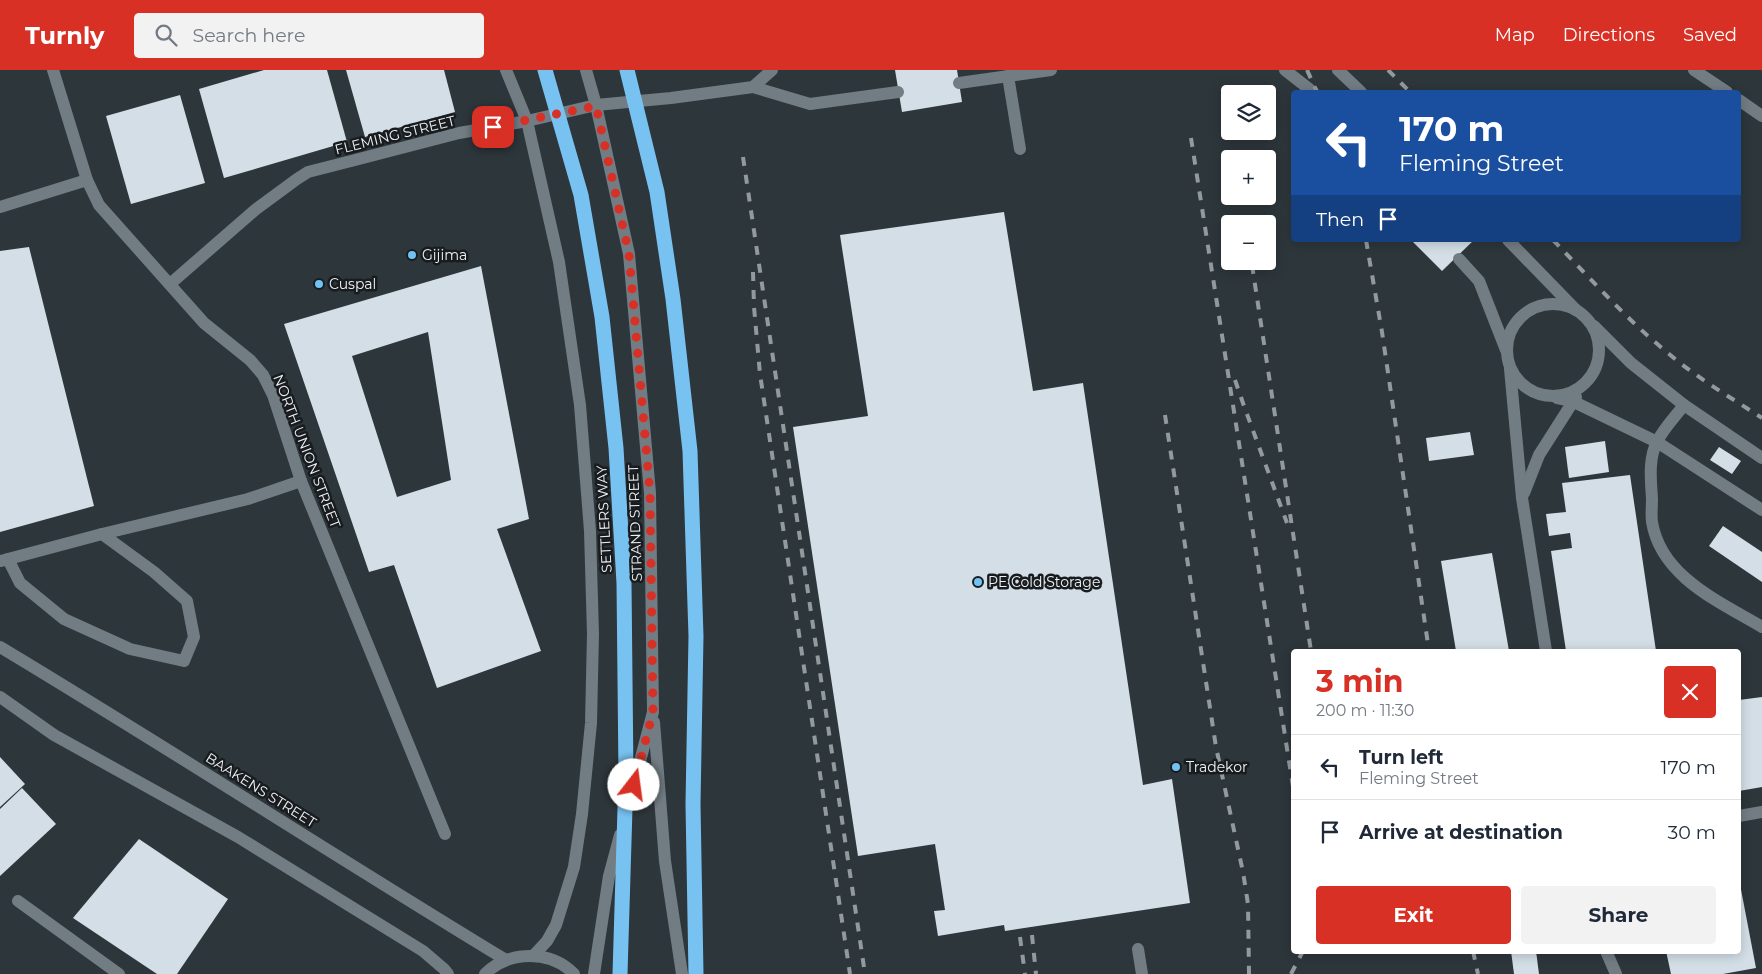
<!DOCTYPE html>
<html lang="en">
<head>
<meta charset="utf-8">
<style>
	:root { --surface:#fff; --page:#f2f2f3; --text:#1f2937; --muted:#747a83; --line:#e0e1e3; --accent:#d93025 }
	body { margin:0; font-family:Montserrat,sans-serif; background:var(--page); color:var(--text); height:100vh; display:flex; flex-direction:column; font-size:19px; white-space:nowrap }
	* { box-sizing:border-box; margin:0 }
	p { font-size:16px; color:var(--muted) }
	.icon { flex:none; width:28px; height:28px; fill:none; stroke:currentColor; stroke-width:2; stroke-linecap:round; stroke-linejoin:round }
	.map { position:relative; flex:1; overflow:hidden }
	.side { position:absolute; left:1291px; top:579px; width:450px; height:305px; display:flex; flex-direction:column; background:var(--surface); border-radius:5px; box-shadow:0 2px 12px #0003 }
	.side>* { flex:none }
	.guide { position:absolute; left:1291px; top:20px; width:450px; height:152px; border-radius:5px; box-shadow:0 2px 12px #0003; background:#1a4fa0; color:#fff; overflow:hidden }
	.tools { position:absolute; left:1221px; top:15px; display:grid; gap:10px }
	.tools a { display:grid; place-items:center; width:55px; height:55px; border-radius:5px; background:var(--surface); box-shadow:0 2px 12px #0003; font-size:25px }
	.pin { position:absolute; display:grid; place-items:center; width:42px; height:42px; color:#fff; margin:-21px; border-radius:10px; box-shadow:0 2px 8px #0006 }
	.me { position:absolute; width:55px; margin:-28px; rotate:15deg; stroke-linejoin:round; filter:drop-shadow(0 0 4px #0008) }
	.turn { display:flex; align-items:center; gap:18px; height:105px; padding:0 25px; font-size:22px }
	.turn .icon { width:65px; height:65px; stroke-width:2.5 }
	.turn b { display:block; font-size:35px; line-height:42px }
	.then { display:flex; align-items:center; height:48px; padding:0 25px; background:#0003; gap:10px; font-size:19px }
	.round { display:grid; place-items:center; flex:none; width:52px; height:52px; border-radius:5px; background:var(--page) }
	.head { display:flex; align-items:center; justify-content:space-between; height:85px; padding:0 25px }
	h1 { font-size:30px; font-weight:700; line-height:38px; color:var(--accent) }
	.cta { display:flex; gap:10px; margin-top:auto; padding:10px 25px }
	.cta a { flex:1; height:58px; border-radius:5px; background:var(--accent); color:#fff; font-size:20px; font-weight:700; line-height:58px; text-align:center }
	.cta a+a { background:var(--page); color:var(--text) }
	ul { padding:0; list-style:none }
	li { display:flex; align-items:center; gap:15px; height:65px; padding:0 25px; border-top:1px solid var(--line) }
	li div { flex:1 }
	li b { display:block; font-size:19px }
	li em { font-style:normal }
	header { display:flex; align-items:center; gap:30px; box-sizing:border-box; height:70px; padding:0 25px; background:var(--accent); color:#fff }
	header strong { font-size:24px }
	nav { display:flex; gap:28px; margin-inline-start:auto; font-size:18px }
	.search { width:350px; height:45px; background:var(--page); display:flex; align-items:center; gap:12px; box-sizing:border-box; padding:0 18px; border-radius:5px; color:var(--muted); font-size:19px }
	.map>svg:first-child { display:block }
	.building { fill:#d3dee6; fill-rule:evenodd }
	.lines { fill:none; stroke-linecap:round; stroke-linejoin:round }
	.service { stroke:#727c83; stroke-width:12 }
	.tertiary { stroke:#727c83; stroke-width:12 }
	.motorway { stroke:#78c2f2; stroke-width:15 }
	.rail { stroke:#939a9e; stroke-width:4; stroke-dasharray:9 9; stroke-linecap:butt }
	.route { stroke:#d93025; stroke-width:9; stroke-dasharray:0 16.2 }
	.poi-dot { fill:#71c1f4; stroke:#191c1f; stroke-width:2 }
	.labels { text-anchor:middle; stroke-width:5; stroke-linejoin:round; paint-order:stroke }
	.street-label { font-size:14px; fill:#edf2f6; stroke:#191c1f }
	.poi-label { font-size:14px; fill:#edf2f6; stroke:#191c1f; text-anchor:start }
</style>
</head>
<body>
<header>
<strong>Turnly</strong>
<div class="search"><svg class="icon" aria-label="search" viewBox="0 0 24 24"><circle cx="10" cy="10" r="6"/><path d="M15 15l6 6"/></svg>Search here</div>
<nav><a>Map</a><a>Directions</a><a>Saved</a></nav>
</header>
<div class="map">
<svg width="1762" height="904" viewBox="0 0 1762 904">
	<rect width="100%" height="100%" fill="#2d363b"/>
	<g class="building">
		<polygon points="264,0 327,0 347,72 224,108 199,19"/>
		<polygon points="346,0 444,0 455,42 365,67"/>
		<polygon points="895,0 957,0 962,32 902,42"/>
		<polygon points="180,25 205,113 131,134 106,46"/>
		<polygon points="1004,142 1033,321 1083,313 1143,715 1172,709 1190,833 1005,861 1004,855 938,866 934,841 945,840 935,774 858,786 793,357 868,346 840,165"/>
		<polygon points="1411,170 1474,170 1442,201"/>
		<polygon points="29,177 94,436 0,462 0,181"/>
		<path d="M481 196 529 449 497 459 541 581 437 618 394 495 369 502 284 254ZM428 262 451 410 397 427 352 286Z"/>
		<polygon points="1470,362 1474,385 1429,391 1426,368"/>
		<polygon points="1605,371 1609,402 1569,408 1565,377"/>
		<polygon points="1719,377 1741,391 1732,404 1710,390"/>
		<polygon points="1630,405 1656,581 1566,581 1551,481 1572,478 1570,463 1549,466 1546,444 1566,442 1562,413"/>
		<polygon points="1723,456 1762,482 1762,512 1709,476"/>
		<polygon points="1492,483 1509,581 1456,581 1441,491"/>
		<polygon points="1762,627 1762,717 1739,721 1739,630"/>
		<polygon points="0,687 25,714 0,737"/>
		<polygon points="22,718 56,754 0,806 0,739"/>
		<polygon points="139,769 228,829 177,904 157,904 73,848"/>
		<polygon points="1739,809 1756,898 1723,904 1671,904 1666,881 1739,881"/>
		<polygon points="1511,881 1536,881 1539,904 1514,904"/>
	</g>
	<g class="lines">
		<g class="service">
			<polyline points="53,0 87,110 99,135 204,253 250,290 263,305 273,325 301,411 445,764"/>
			<polyline points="1285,0 1313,22"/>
			<polyline points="1338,0 1361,22"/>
			<polyline points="1694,0 1727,22"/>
			<polyline points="1008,6 1020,79"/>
			<polyline points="959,13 1051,0"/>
			<polyline points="753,17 772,0"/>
			<polyline points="1739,30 1762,46"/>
			<polyline points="0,137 87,110"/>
			<polyline points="1508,170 1576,240"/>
			<polyline points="1459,189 1479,211 1506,280"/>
			<polyline points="170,214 255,140 297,109 308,102 355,90 459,63 527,51 596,35 671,28 753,17 810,34 898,22"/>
			<circle cx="1553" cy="280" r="46"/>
			<polyline points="1594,256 1631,293 1684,335 1762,388"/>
			<polyline points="1510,299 1522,428 1546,581"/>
			<polyline points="1557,328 1572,331 1657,372 1762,440"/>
			<path d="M1684 335C1675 347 1663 359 1657 372 1648 389 1651 411 1652 429 1652 437 1651 445 1652 452 1661 507 1720 532 1762 557"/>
			<polyline points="1524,423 1539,385 1576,327"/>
			<polyline points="8,489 20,513 64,549 130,579 184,591 194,567 187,531 154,502 102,464"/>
			<polyline points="1,491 102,464 248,429 301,411"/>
			<polyline points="1739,746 1762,742"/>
			<polyline points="18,831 119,904"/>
			<polyline points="1138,879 1142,904"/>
			<polyline points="1606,881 1616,904"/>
		</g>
		<g class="tertiary">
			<polyline points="506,0 527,51 559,192 580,335 590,461 593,564 591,653 582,744 574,797 556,855 547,871 534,885"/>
			<polyline points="586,0 596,35 629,184 650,423 653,642 629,733"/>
			<path d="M0 577C170 679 336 787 506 890"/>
			<polyline points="0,627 54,665 238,767 423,881 444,899 448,904"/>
			<polyline points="654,652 665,791 682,904"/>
			<path d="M485 904C509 880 551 880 574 904"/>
			<polyline points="594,904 609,806 620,765"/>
		</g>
		<g class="motorway">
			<polyline points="545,0 581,125 602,247 616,378 624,513 626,705 620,904"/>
			<polyline points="627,0 657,122 673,229 690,381 696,566 693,734 696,904"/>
		</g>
		<g class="rail">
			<polyline points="1307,0 1317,22"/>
			<polyline points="1388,0 1410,22"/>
			<polyline points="1191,68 1294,723"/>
			<polyline points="743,87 865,904"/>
			<polyline points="1366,170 1382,262 1429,581"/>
			<path d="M1553 170C1590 208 1626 249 1668 283 1697 308 1730 327 1762 348"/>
			<polyline points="1252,195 1311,581"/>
			<polyline points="753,202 754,237 760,304 850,904"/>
			<polyline points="1235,310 1244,336 1287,453"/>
			<polyline points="1165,345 1216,677 1243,802 1248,834 1249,904"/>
			<polyline points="1032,865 1036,904"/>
			<polyline points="1020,867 1025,904"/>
			<polyline points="1473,881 1478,904"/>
			<polyline points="1291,904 1303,881"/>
		</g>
	</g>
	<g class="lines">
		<polyline class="route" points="493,57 596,36 629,184 650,423 653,642 634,715"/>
	</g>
	<g class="poi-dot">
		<circle cx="412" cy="185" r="5"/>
		<circle cx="319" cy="214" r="5"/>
		<circle cx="978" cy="512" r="5"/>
		<circle cx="1176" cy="697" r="5"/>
	</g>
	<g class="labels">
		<g class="street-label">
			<text transform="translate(395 65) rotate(-14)" y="5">FLEMING STREET</text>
			<text transform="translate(307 381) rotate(69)" y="5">NORTH UNION STREET</text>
			<text transform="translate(604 449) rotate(-93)" y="5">SETTLERS WAY</text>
			<text transform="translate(635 453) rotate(-92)" y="5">STRAND STREET</text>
			<text transform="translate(261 720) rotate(32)" y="5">BAAKENS STREET</text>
		</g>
		<g class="poi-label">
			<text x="422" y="190">Gijima</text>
			<text x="329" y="219">Cuspal</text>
			<text x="988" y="517">PE Cold Storage</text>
			<text x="1186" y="702">Tradekor</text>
		</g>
	</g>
</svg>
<div class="tools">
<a><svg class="icon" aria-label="layers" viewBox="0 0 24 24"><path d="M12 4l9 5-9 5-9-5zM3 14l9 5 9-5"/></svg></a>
<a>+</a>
<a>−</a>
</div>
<div class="pin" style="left:493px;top:57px;background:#d93025"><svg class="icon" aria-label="arrive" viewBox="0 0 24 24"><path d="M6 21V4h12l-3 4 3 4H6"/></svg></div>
<svg class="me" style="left:634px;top:715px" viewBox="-20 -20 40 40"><circle r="19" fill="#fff"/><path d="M0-13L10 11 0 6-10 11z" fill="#d93025"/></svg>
<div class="guide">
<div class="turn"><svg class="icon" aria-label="left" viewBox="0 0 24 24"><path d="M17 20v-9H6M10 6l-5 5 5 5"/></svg><div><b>170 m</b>Fleming Street</div></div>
<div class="then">Then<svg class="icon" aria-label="arrive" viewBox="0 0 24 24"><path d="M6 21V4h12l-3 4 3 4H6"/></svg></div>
</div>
<section class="side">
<div class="head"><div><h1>3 min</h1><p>200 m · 11:30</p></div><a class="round" style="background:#d93025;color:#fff"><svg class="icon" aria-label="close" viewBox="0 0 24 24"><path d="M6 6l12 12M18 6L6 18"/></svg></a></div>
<ul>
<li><svg class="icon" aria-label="left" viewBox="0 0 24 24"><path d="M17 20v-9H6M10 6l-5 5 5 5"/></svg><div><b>Turn left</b><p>Fleming Street</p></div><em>170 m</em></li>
<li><svg class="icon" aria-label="arrive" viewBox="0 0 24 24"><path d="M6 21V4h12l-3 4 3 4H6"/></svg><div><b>Arrive at destination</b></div><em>30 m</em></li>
</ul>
<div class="cta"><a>Exit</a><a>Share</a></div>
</section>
</div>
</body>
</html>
